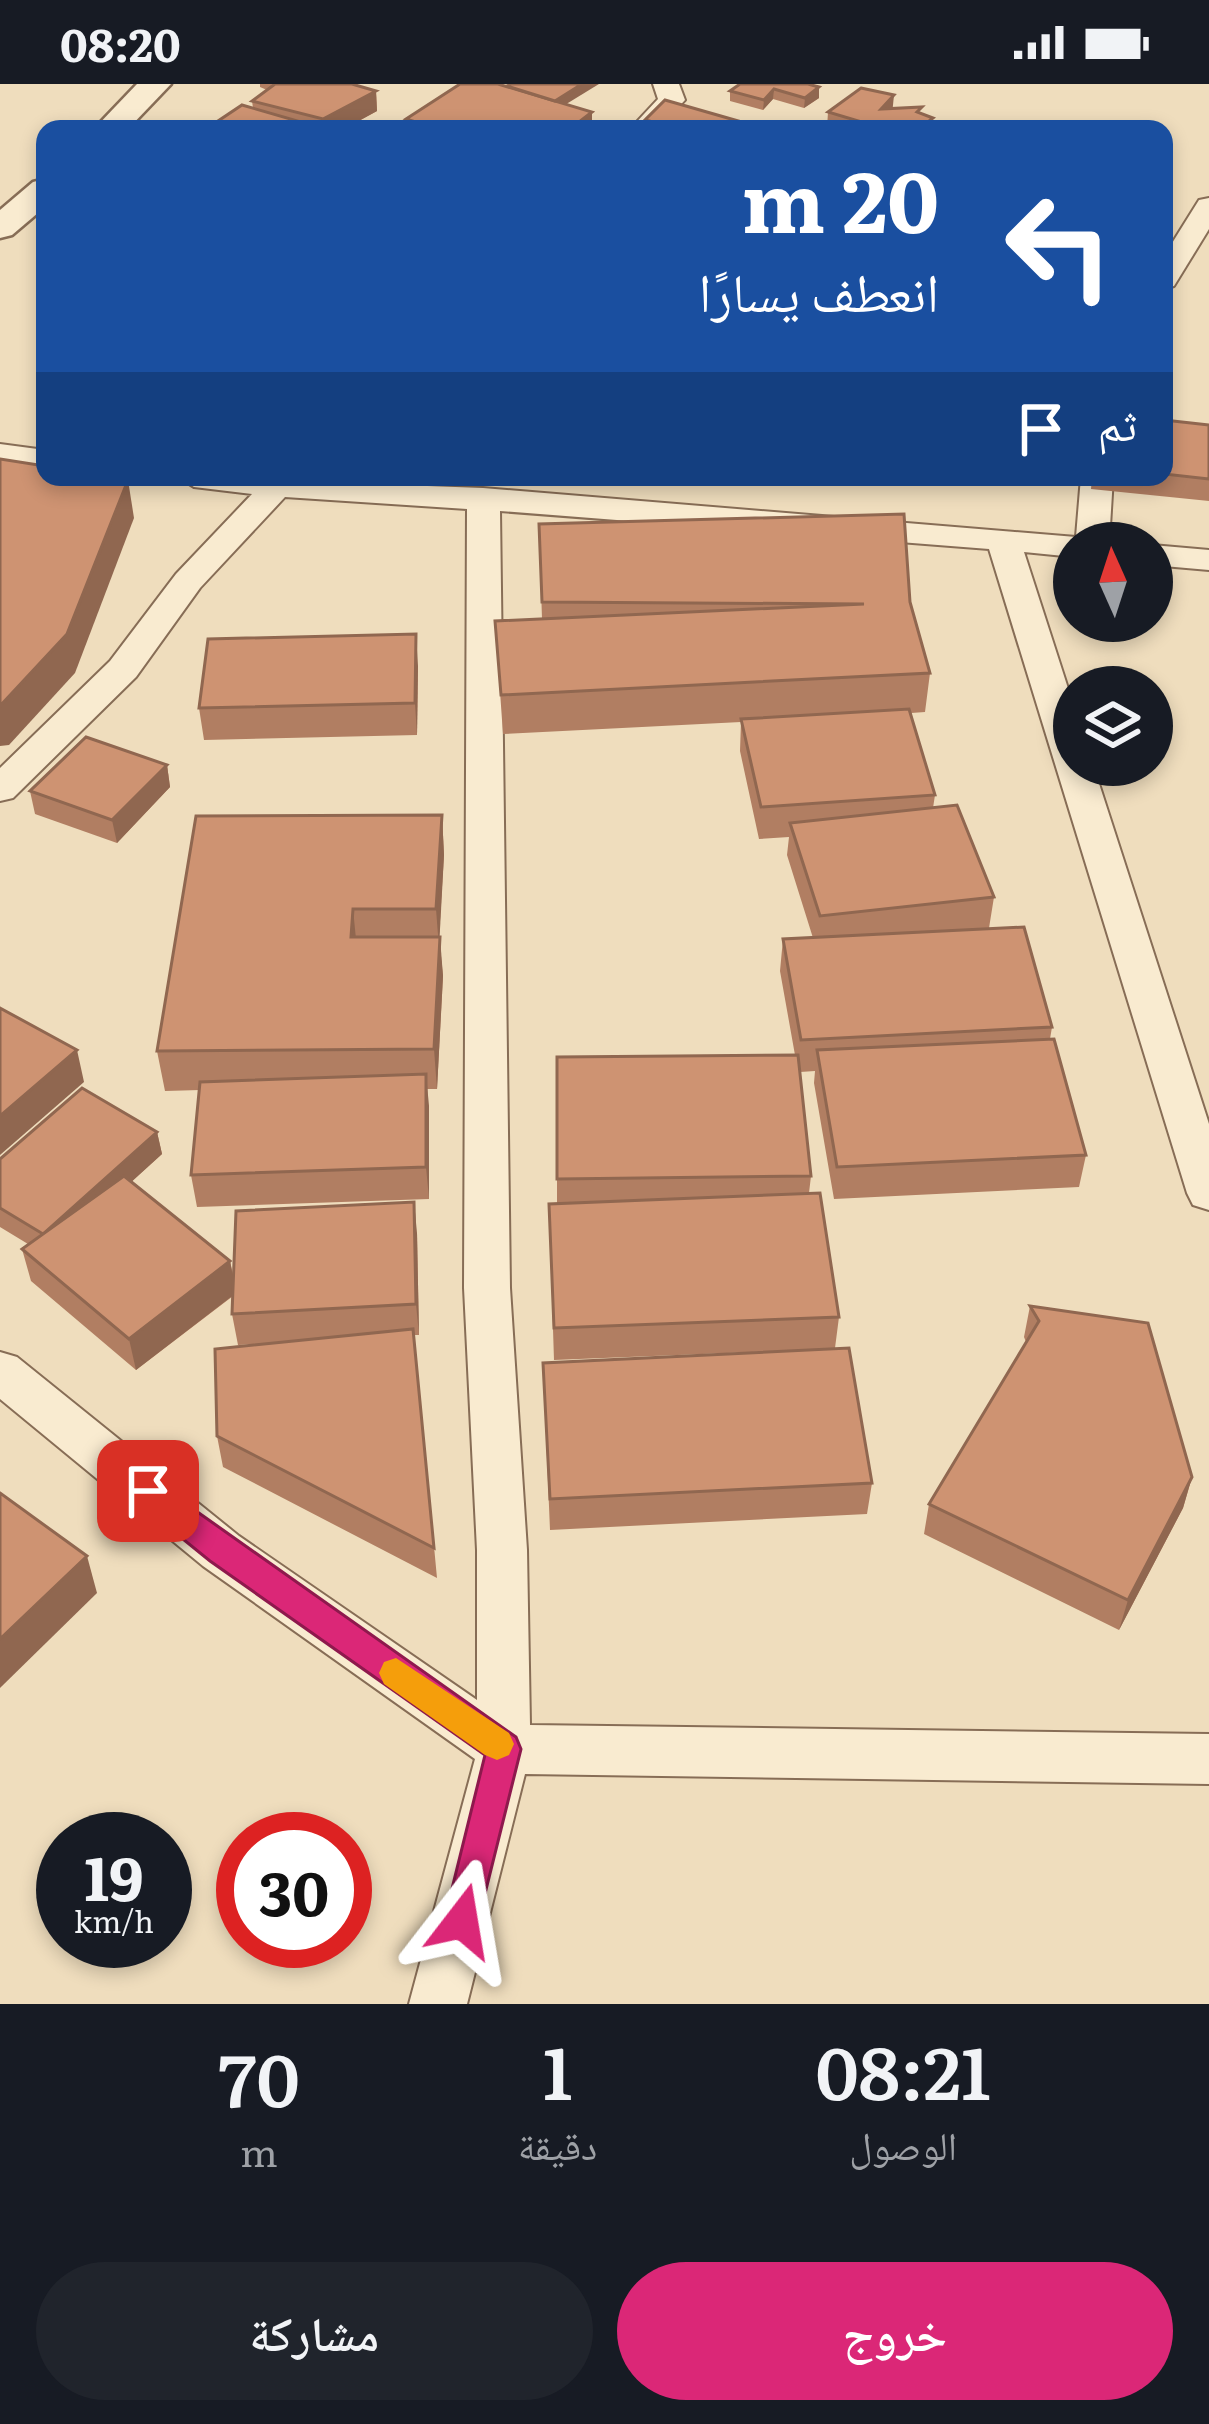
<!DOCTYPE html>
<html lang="ar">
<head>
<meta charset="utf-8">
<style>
	:root { --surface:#171b24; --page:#20242c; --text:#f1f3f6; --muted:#9ea1a6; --accent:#db2777 }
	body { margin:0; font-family:Literata,"Noto Naskh Arabic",serif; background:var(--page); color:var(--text); direction:rtl; height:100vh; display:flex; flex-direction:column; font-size:45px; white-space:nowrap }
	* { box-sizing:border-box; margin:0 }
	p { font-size:39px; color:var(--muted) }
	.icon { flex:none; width:66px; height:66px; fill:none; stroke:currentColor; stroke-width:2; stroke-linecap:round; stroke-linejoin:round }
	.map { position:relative; height:1920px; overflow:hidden; direction:ltr }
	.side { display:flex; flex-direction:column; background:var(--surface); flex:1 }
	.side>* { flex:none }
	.hud { position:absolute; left:36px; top:36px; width:1137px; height:366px; border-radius:24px; box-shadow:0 6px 18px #0003; direction:rtl; background:#1a4fa0; color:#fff; overflow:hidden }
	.needle { width:78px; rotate:357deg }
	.buttons { position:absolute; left:1053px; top:438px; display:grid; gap:24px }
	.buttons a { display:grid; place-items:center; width:120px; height:120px; border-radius:50%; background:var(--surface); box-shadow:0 6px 18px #0003; font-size:60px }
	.speed { position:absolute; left:36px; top:1728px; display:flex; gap:24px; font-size:60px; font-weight:700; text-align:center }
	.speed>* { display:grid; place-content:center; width:156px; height:156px; border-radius:50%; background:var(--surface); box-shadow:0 6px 18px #0003; line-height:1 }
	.speed small { font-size:30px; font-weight:400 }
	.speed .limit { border:18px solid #d22; background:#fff; color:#111 }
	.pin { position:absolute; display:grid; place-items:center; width:102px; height:102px; color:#fff; margin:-51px; border-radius:24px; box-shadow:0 6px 18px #0006 }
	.me { position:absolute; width:132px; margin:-66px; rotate:14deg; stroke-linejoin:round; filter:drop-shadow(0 0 9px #0008) }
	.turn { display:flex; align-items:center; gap:42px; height:252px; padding:0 36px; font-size:54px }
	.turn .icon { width:156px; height:156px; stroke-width:2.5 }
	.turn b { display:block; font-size:84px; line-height:102px }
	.then { display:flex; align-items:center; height:114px; padding:0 36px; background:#0003; gap:24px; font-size:45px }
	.eta { display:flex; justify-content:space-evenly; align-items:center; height:204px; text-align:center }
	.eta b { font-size:72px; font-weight:600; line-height:84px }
	.primary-button { display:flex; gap:24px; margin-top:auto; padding:24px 36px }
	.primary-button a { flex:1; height:138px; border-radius:72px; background:var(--accent); color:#fff; font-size:48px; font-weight:600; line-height:138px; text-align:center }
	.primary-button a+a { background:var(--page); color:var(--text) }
	.status { display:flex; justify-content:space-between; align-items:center; height:84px; padding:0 60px; background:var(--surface); direction:ltr }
	.status svg { height:33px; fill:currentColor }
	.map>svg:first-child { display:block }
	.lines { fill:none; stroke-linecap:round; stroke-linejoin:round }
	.minor-casing { stroke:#876d56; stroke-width:4 }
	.tertiary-casing { stroke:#876d56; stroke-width:5 }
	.minor { fill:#f9ebd0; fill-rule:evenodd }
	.tertiary { fill:#f9ebd0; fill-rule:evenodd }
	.wall { fill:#b17e62 }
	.shaded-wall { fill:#906750 }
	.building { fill:#ce9372; stroke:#906750; stroke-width:3 }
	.route { fill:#db2777; stroke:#8e194d; stroke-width:3 }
	.slow { fill:#f59e0b }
</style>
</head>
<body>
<div class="status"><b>08:20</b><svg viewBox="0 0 49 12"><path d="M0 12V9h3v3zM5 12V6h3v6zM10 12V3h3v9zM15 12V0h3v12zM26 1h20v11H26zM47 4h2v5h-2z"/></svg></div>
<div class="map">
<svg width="1209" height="1920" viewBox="0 0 1209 1920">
	<rect width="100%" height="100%" fill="#efddbd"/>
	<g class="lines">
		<g class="minor-casing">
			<g id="minor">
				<polygon points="653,0 679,0 685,16 658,45 630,45 658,15"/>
				<polygon points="1209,114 1209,145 1174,202 1164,205 1164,172 1199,116"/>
				<polygon points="0,360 45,366 45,386 0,380"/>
				<polygon points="178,393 483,404 1076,453 1081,393 1113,393 1109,459 1074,459 1074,473 1024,468 1074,623 1074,681 1093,681 1209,1040 1209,1126 1193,1121 1187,1109 989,465 500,427 510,1204 527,1466 530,1641 1209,1650 1209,1700 525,1690 467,1920 409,1920 475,1675 203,1482 0,1315 0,1268 17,1273 239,1452 477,1616 477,1466 464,1204 467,425 285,413 200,504 136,593 13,714 0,717 0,684 110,577 176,490 252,410 194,403"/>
				<polygon points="1152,461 1209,466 1209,486 1152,481"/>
			</g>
		</g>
		<g class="tertiary-casing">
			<g id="tertiary">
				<polygon points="137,0 171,0 128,45 94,45"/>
				<polygon points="45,95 45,123 12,151 0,154 0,126 33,98"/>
			</g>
		</g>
		<use href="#minor" class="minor"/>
		<use href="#tertiary" class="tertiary"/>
	</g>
	<g class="wall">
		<polygon points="260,0 352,0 376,7 377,27 344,45 206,45 253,24 252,17 267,6 260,3"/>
		<polygon points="740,0 819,14 804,24 773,15 763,26 730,17 730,7"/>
		<polygon points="566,20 592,45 407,45 406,35"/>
		<polygon points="893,25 921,30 932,45 827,45 828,28"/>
		<polygon points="645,36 766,45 645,45"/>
		<polygon points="1164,336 1209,341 1209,417 1091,405 1092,393 1164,393"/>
		<polygon points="1000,393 1060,393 1059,399"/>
		<polygon points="539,440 910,518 930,589 925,628 911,629 935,711 933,724 994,813 989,844 1052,943 1050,955 1086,1071 1079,1103 834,1115 814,999 815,987 800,988 811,1092 809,1109 839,1233 835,1264 872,1399 867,1430 550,1446 543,1279 798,1266 554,1276 549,1120 557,1119 557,973 795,971 780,887 783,855 813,854 787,771 789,753 759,755 740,667 741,638 503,650 495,537 542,535"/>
		<polygon points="418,582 417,651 204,656 199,624"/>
		<polygon points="167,681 170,703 117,759 35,730 30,707"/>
		<polygon points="442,731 444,771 439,853 443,892 437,1005 427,1005 429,1115 197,1123 191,1091 200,1006 165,1007 157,967"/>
		<polygon points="157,1048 162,1070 131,1098 230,1177 234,1195 417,1149 419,1251 414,1251 437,1494 223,1383 217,1352 276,1259 238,1261 232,1230 233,1212 136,1286 31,1197 22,1165 28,1160 0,1143 0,1075"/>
		<polygon points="1030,1222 1192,1393 1183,1424 1119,1546 924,1450 929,1420 1026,1258 1024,1253"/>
	</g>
	<g class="shaded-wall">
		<polygon points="582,0 599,0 550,30 550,19"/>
		<polygon points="819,3 819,14 804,24 805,14"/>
		<polygon points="774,5 773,15 763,26 764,16"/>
		<polygon points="376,7 377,27 344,45 324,45 323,35"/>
		<polygon points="894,11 892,31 880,45 881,25"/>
		<polygon points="592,28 592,45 570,45"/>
		<polygon points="933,34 932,45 919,45"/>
		<polygon points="128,396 134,434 75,589 9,661 0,662 0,622"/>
		<polygon points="416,550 418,582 417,651 415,619"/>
		<polygon points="167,681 170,703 117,759 112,736"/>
		<polygon points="442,731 444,771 439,864 436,825"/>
		<polygon points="353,825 357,865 351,853"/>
		<polygon points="440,853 443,892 437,1005 434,965"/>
		<polygon points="77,966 84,998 0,1071 0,1032"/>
		<polygon points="426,990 429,1022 429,1115 426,1083"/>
		<polygon points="157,1048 162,1070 49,1173 43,1150"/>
		<polygon points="414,1118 417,1149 419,1251 416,1220"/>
		<polygon points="230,1177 236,1209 136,1286 129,1255"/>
		<polygon points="1192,1393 1183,1424 1119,1546 1128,1516"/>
		<polygon points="87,1472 97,1509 0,1604 0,1555"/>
	</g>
	<g class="building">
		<polygon points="275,0 352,0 376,7 323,35 252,17"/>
		<polygon points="460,0 498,0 592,28 570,45 438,45 406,35"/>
		<polygon points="511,0 582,0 555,17 507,2"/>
		<polygon points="740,0 808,0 819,3 805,14 774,5 764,16 730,7"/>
		<polygon points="861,4 894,11 881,25 922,23 917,28 933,34 919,45 885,45 828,28"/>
		<polygon points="665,16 766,45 682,45 645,36"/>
		<polygon points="242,21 308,40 301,45 206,45"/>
		<polygon points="1164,336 1209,341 1209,395 1164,390"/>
		<polygon points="0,375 45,382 45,393 111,393 128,396 67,550 0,622"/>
		<polygon points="904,430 910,518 930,589 501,611 495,537 864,520 542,518 539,440"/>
		<polygon points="416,550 415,619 199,624 208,555"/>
		<polygon points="909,625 935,711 761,723 741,635"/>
		<polygon points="86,653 167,681 112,736 30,707"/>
		<polygon points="957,721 994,813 820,832 790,739"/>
		<polygon points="442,731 436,825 353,825 351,853 440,853 434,965 157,967 196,732"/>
		<polygon points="1024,843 1052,943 801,956 783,855"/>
		<polygon points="0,924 77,966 0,1032"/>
		<polygon points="1054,955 1086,1071 837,1083 817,966"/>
		<polygon points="798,971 811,1092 557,1095 557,973"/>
		<polygon points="426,990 426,1083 191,1091 200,998"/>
		<polygon points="82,1004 157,1048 43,1150 0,1124 0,1075"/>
		<polygon points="124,1092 230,1177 129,1255 22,1165"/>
		<polygon points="820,1109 839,1233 554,1244 549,1120"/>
		<polygon points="414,1118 416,1220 232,1230 236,1127"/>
		<polygon points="1030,1222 1148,1239 1192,1393 1128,1516 929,1420 1039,1237"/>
		<polygon points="413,1245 434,1464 217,1352 215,1265"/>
		<polygon points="849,1264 872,1399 550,1415 543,1279"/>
		<polygon points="0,1409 87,1472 0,1555"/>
	</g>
	<polygon class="route" points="148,1393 516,1653 521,1665 475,1850 462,1855 449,1850 444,1837 485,1671 210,1477 136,1417 132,1407 136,1397"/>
	<polygon class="slow" points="396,1574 509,1649 514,1660 509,1671 497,1676 485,1671 384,1600 379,1589 384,1578"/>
</svg>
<div class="buttons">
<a><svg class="needle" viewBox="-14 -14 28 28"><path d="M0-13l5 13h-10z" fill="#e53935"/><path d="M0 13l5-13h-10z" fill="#9ea1a6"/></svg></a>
<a><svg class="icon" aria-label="layers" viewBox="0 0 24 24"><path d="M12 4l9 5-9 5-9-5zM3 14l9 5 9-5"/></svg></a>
</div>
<div class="speed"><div>19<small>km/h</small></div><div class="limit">30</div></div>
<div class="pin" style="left:148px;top:1407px;background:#d93025"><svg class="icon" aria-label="arrive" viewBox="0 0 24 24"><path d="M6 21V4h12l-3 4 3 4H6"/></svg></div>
<svg class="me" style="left:462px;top:1837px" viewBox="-20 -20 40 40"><path d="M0-17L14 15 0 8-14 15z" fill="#db2777" stroke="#fff" stroke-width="4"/></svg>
<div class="hud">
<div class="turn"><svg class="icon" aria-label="left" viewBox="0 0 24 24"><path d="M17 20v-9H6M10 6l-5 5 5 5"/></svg><div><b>20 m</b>انعطف يسارًا</div></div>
<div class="then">ثم<svg class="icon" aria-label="arrive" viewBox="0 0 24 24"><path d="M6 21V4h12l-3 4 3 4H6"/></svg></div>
</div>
</div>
<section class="side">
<div class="eta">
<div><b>08:21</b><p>الوصول</p></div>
<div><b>1</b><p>دقيقة</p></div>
<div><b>70</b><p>m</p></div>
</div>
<div class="primary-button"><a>خروج</a><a>مشاركة</a></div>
</section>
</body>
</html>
